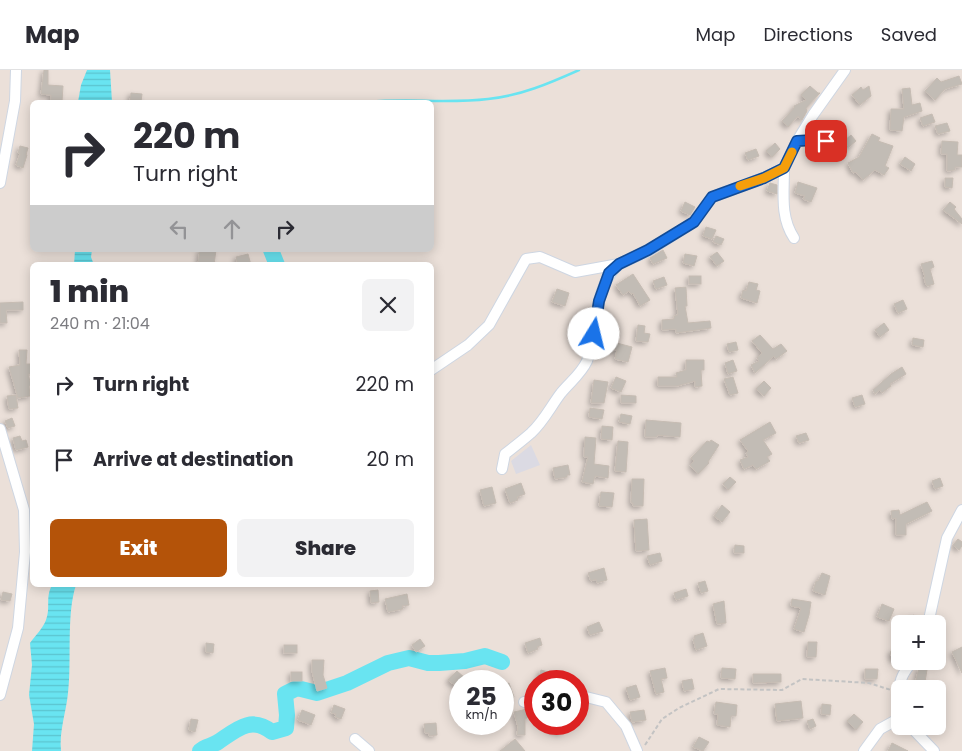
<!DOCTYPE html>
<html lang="en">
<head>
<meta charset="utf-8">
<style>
	:root { --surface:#fff; --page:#f2f2f3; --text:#2b2b33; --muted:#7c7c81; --line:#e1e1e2; --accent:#b45309 }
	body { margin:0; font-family:Poppins,sans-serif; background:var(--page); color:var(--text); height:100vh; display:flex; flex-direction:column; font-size:19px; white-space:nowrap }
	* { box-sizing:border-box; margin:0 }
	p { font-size:16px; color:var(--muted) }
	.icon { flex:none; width:28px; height:28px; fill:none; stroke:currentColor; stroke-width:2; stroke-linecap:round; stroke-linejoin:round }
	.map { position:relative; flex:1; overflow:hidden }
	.sheet { position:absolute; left:30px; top:192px; width:404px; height:325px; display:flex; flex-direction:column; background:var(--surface); border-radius:8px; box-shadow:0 2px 12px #0003 }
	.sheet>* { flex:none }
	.guide { position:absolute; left:30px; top:30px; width:404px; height:152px; border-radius:8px; box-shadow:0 2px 12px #0003; background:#fff; color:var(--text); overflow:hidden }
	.tools { position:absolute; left:891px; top:545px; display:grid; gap:10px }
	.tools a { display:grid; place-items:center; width:55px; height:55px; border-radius:8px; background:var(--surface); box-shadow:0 2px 12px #0003; font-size:25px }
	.speed { position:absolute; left:449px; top:600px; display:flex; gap:10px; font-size:25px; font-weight:700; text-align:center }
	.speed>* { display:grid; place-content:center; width:65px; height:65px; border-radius:50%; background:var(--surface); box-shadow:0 2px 12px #0003; line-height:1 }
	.speed small { font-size:12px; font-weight:400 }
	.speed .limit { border:8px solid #d22; background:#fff; color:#111 }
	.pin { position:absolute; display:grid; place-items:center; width:42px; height:42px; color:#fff; margin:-21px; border-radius:10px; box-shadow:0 2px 8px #0006 }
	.me { position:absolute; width:55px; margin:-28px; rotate:9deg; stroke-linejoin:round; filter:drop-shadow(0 0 4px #0008) }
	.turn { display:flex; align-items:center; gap:18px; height:105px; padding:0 20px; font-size:22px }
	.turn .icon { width:65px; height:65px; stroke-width:2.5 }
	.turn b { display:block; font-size:35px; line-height:42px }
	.lanes { display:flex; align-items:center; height:48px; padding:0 20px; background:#0003; justify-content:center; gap:25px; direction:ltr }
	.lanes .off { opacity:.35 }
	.round { display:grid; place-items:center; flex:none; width:52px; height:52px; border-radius:8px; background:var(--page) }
	.overview { display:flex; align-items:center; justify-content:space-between; height:85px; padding:0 20px }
	h1 { font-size:30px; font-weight:800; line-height:38px }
	.button { display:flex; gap:10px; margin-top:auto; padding:10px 20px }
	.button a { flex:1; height:58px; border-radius:8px; background:var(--accent); color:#fff; font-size:20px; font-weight:800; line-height:58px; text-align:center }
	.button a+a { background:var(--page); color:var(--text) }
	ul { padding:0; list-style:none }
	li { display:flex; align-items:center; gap:15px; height:75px; padding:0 20px }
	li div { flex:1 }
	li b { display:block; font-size:19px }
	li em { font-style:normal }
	header { display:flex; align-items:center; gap:30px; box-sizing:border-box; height:70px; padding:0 25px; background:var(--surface); border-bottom:1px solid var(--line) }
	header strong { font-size:24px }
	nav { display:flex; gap:28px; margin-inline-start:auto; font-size:18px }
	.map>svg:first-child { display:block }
	.industrial { fill:#dbdae3 }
	.water { fill:url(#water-rules) }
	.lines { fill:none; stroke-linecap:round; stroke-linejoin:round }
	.stream { stroke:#69e4f1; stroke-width:2.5 }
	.river { stroke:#69e4f1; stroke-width:16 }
	.building { fill:#c2bcb5; stroke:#c6bcb3; filter:url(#shadow) }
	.service-casing { stroke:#ced6e2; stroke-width:8 }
	.minor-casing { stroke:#ced6e2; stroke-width:12 }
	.path { stroke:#c3c3c3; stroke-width:2; stroke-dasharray:4 2.5; stroke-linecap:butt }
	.service { stroke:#fff; stroke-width:5 }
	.minor { stroke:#fff; stroke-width:10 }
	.route-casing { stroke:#114b97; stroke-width:12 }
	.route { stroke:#1a73e8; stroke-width:9 }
	.slow { stroke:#f59e0b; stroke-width:9 }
</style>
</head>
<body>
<header>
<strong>Map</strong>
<nav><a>Map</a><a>Directions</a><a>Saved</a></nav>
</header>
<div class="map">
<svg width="962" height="681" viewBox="0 0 962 681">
	<defs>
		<pattern id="water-rules" width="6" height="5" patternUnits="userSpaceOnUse" patternTransform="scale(1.25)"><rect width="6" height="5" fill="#69e4f1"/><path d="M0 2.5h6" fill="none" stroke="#5bc4cf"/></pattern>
		<filter id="shadow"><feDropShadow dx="-2.5" dy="2.5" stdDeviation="2.5" flood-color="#0004"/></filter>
	</defs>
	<rect width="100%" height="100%" fill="#ebe0d9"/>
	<polygon class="industrial" points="531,375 540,395 516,404 511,391"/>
	<g class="water">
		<polygon points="87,0 110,0 112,32 78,32 81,15"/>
		<polygon points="75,180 92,180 91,187 94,195 74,195"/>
		<path d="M52 515H76C66 545 72 591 68 623 66 643 59 661 61 681H32L34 654 29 625 32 595 30 573C35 566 43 558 46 550 51 537 45 528 52 515Z"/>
	</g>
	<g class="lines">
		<path class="stream" d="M369 32C408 28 448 34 488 29 520 26 550 13 579 0"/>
		<g class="river">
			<polyline points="271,180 277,195"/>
			<path d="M200 681C205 676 212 676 218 672 236 660 251 645 272 662L286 658 287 645 285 624 297 618 317 623 347 613 388 593 409 588 428 593H439L465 591 485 586 502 592"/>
		</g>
	</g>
	<g class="building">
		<polygon points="44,0 48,0 48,15 63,16 62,32 51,32 51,25 41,24"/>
		<polygon points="959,6 962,14 945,19 935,30 925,21 937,8 941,12"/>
		<polygon points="810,16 818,23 820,23 806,38 807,41 802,50 801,50 798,46 788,57 782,51 794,38 794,36 806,30 801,25"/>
		<polygon points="869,16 871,26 860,35 852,25 861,17 863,20"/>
		<polygon points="910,18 912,35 920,33 922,41 904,47 902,61 890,60 891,39 904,39 902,19"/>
		<polygon points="131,23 142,24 141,32 130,32"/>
		<polygon points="932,44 935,52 923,56 920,48"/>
		<polygon points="947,53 950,61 938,64 935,56"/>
		<polygon points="872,64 880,68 878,71 893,76 885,96 889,98 884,105 875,100 863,110 856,102 853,103 848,93 859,87"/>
		<polygon points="851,65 856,71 849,77 844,71"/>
		<polygon points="942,71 958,72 957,85 962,85 962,97 955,97 955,100 947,101 947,84 941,84"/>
		<polygon points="775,73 780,79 772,87 766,81"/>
		<polygon points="20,76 28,78 26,85 27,85 23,98 16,95 20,84 18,83"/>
		<polygon points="756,79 759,86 748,90 745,83"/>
		<polygon points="905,87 915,94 911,101 900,94"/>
		<polygon points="945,108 953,108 952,118 945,117"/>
		<polygon points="798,112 817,118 811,132 803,129 805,126 795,123"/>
		<polygon points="770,113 777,115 777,124 767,121"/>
		<polygon points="685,132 695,137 690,145 681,141"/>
		<polygon points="950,132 956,137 954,139 962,149 962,154 943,140"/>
		<polygon points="706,157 716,160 712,169 703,166"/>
		<polygon points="716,166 724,169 721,175 713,172"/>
		<polygon points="200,180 216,180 214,195 198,195"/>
		<polygon points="663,180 667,188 653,194 650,188"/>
		<polygon points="717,182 724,191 717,196 710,187"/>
		<polygon points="248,184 251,195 238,195 236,187"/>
		<polygon points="685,184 697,186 694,196 683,193"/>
		<polygon points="932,191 934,197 930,199 934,214 928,216 926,215 924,207 925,207 921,194"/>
		<polygon points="633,204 650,230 640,236 633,223 631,224 629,221 623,225 616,215"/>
		<rect x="689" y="206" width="12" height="8"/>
		<polygon points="664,207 667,215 656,219 653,211"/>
		<polygon points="749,212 758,214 756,220 760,221 757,233 741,228 743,220 746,221"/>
		<polygon points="686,217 687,236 685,236 688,253 710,251 711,258 676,263 676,259 662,260 662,250 674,249 674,246 678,245 675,218"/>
		<polygon points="557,219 569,223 565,236 552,232"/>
		<polygon points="903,230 907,239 898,243 894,234"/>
		<polygon points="23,232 23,240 6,240 7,253 0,253 0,233"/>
		<polygon points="884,253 889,260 880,267 875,260"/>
		<polygon points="638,255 645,256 644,263 650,264 648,272 636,271"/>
		<polygon points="605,264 614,265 613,272 632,277 628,292 615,289 617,280 603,278"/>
		<polygon points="760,265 773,279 781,274 787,281 776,289 774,286 755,303 751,295 759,291 757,288 762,283 752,271"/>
		<polygon points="913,268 924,270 923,277 912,275"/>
		<polygon points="736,272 738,280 729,282 727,274"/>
		<polygon points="19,280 27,280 26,294 32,294 32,304 28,304 31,315 29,316 30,326 18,328 9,297 20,295"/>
		<polygon points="686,290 704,290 704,300 701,300 702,316 695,317 695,311 677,316 658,316 658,307 677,307 676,303 686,300"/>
		<polygon points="733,290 737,301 728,304 725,293"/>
		<polygon points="902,297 906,304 890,314 891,316 882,323 880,320 875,324 873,320 891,304"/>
		<polygon points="616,307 626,311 621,322 611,318"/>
		<polygon points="733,307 738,323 730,325 724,309"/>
		<polygon points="594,310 608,312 604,333 591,333"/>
		<polygon points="764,311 771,318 764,326 756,319"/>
		<polygon points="16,325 18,338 9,339 7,326"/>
		<polygon points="621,325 636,326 636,333 621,333"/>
		<polygon points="862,325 865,334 855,337 852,328"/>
		<polygon points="590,338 604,340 602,349 589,347"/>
		<polygon points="621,344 632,346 630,354 619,352"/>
		<polygon points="12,348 15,356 8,358 5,351"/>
		<polygon points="646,350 681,353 680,367 657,365 657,367 645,367"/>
		<polygon points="770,352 776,363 763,370 772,384 767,387 770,391 756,399 753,395 744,399 740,390 748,387 746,383 748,381 740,370"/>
		<polygon points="602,356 613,357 612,370 601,369"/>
		<polygon points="806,363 809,370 799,373 796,366"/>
		<polygon points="20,366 22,371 26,370 28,377 16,380 13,368"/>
		<polygon points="585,367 596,368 594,394 609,396 608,408 595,406 593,414 582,412 588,387 584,387"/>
		<polygon points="711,370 719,375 708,392 709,393 698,404 690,395 694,391 691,388 707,371 710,372"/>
		<polygon points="618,371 628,372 626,402 615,401"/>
		<polygon points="568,395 570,405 567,405 567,407 555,409 553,398"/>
		<polygon points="730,407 736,412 728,420 723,414"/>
		<polygon points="940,408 943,416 935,419 932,411"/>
		<polygon points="632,409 644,409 643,436 633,436 633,433 631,433"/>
		<polygon points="521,413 525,424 517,427 518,430 510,433 505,419"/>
		<polygon points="492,417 496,433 484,436 480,420"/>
		<polygon points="601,422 614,423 612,437 599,436"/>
		<polygon points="927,432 932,441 906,454 906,465 896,465 896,448 892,449 891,441 899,440 900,445"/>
		<polygon points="722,435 730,442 722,452 714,446"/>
		<polygon points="647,449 649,480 636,481 634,450"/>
		<polygon points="958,469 962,472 962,476 959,480 953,475"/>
		<polygon points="735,475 744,476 744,483 734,483"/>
		<polygon points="660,483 662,491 650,495 647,486"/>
		<polygon points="604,498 607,510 597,513 596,509 591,511 588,503"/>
		<polygon points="822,503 830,506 825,525 813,521 816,511 818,511"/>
		<polygon points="705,511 708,521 701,523 698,513"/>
		<polygon points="686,519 688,526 676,530 674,523"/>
		<polygon points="378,520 379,532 371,533 370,521"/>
		<polygon points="3,522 12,524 10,531 1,530"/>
		<polygon points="407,524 409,535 402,536 403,539 388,542 385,529"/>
		<polygon points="792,529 811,532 809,545 804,562 794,559 801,538 791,536"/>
		<polygon points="724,531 726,553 717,554 713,534"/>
		<polygon points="882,534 894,539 889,551 877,547"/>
		<polygon points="913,545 922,549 921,554 909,554"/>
		<polygon points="599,552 603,561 590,565 587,557"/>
		<polygon points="703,563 707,576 696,580 693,569 695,569 694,566"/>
		<polygon points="540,568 542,575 537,577 538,579 528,583 525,573"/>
		<polygon points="420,569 425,576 416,582 412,575"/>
		<polygon points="808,572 817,572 816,587 807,587"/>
		<polygon points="206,573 214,574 213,583 206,582"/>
		<rect x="284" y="575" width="13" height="8"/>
		<polygon points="962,577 962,603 952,582"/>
		<polygon points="897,579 900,588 893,591 890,582"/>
		<polygon points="312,590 324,590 323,605 327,618 317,621 312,601"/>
		<polygon points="665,598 667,608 661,609 664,622 656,624 650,601"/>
		<polygon points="722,598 736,599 735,609 721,608"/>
		<polygon points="919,598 927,600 925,612 916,610"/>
		<polygon points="865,599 878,599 877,609 865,609"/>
		<polygon points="541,600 574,609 574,611 538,611"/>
		<polygon points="457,601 465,608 460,611 457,617 448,610"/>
		<rect x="291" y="602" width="11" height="9"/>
		<polygon points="753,604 781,604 781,612 753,613"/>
		<polygon points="692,609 694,619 684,621 682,611"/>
		<polygon points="509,613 514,627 505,630 502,623 502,615"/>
		<polygon points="636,615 640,627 630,630 626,618"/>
		<polygon points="801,631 803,648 777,651 775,634"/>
		<polygon points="716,632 737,635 736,646 731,646 730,657 717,655 718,644 714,644"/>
		<polygon points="822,634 831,635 830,645 821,644"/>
		<polygon points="334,635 345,639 341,649 335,647 336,644 331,643"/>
		<polygon points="527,639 529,647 525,649 525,665 517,665 518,657 514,642"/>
		<polygon points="302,640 315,645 311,655 298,650"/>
		<polygon points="644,640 646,650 632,652 630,642"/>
		<polygon points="854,644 863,652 856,660 847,651"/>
		<polygon points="191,649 198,650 195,662 189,660"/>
		<polygon points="813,649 816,656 810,659 807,651"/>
		<polygon points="436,653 437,665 429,666 429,663 425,663 424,654"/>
		<polygon points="553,654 564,656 561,663 550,659"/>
		<polygon points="699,667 709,672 703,681 693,677"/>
		<polygon points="515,669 525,681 500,681"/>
		<polygon points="892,673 908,681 888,681"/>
	</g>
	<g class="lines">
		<g class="service-casing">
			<polyline id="service" points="798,71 814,69 839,72"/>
		</g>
		<g class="minor-casing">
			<g id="minor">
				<path d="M784 98C784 123 780 147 794 168"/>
				<polyline points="0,113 15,31 16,0"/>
				<polyline points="431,300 468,275 489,255 526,189 540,187 575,202 619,194 648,181 694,152 712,127 764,108 784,98 797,71 813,45 845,0"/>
				<polyline points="0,359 24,440 25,482 18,558 0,625"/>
				<path d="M502 399 505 384C514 377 523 370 531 363 544 351 551 336 561 323 570 312 581 304 587 291 599 259 592 219 618 195"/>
				<polyline points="928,554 947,468 962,440"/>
				<path d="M900 619C899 608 906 600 912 591"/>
				<polyline points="578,627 586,627 606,632 626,656 637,681"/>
				<polyline points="524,632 535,631"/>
				<polyline points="910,656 934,681"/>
				<polyline points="355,669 369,681"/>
				<polyline points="864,681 880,659 900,648"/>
			</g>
		</g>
		<polyline class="path" points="645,675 662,649 679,638 719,619 782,620 802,609 869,613 891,620"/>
		<use href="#service" class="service"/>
		<use href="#minor" class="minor"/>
	</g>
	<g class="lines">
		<g class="route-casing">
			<polyline id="route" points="594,264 599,231 609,203 619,194 648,180 694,152 712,127 764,108 784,98 797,71 814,70 826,71"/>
		</g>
		<use href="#route" class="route"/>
		<polyline class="slow" points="740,116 764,108 784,98 792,82"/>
	</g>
</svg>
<div class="tools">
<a>+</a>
<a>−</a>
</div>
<div class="speed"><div>25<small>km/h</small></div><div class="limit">30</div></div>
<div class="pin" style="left:826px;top:71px;background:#d93025"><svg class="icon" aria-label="arrive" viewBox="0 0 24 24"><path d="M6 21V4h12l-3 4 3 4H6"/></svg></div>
<svg class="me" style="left:594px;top:264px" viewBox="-20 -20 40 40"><circle r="19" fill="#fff"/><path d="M0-13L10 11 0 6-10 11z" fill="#1a73e8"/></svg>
<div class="guide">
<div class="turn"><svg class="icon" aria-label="right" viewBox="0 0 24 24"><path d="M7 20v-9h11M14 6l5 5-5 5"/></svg><div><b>220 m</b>Turn right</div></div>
<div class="lanes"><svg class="icon off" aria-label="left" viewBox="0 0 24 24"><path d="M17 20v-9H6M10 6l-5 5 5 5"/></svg><svg class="icon off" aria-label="ahead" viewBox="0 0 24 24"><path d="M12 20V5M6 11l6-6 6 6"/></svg><svg class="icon" aria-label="right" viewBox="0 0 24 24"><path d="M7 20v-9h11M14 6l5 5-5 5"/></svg></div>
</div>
<section class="sheet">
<div class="overview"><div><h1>1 min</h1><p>240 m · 21:04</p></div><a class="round"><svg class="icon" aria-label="close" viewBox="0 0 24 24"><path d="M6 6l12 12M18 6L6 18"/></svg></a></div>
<ul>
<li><svg class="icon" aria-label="right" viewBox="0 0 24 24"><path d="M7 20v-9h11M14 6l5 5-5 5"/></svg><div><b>Turn right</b></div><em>220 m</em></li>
<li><svg class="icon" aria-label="arrive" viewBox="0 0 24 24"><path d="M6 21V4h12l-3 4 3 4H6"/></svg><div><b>Arrive at destination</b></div><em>20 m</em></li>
</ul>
<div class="button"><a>Exit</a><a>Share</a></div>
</section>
</div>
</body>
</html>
